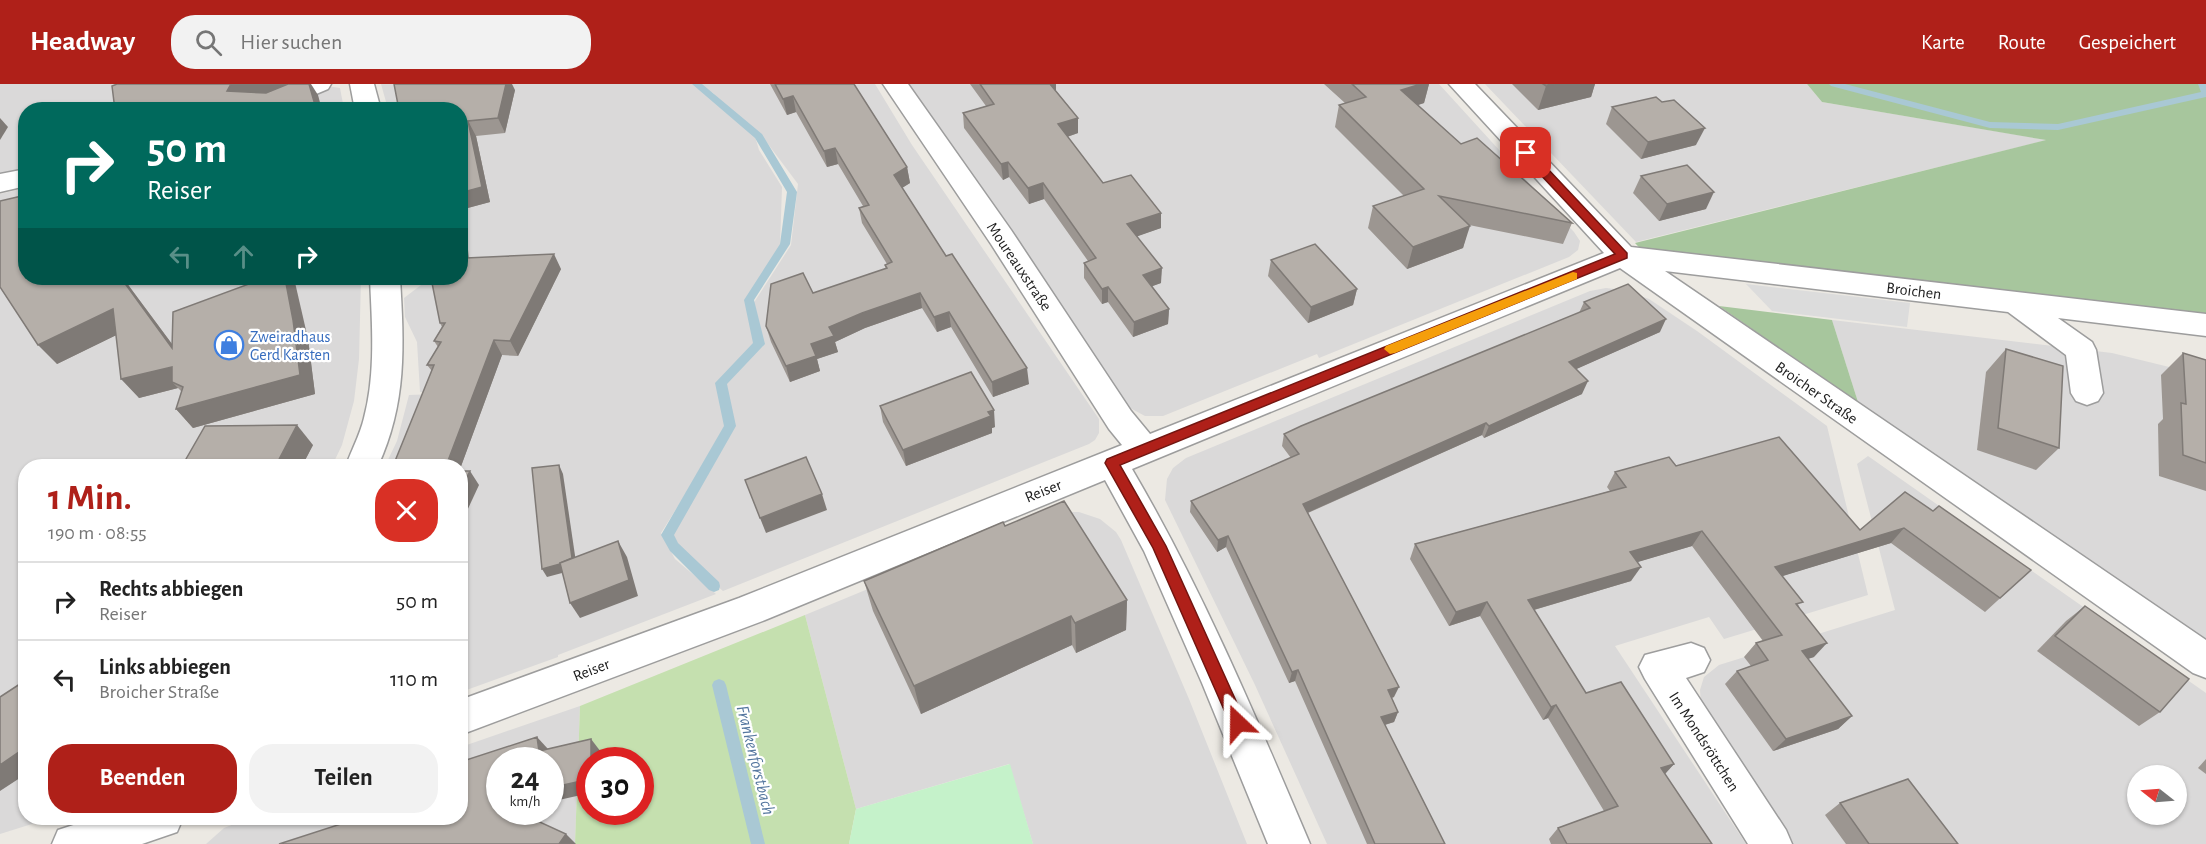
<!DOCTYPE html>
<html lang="de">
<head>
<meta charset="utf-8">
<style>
	:root { --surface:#fff; --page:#f2f2f2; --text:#222; --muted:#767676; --line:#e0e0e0; --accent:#af2019 }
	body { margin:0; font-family:"Alegreya Sans",sans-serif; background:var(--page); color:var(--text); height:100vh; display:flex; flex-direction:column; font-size:22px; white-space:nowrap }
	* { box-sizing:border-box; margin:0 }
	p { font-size:20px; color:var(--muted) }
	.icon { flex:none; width:33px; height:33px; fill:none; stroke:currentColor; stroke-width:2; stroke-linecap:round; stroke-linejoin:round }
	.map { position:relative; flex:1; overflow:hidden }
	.panel { position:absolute; left:18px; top:375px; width:450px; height:366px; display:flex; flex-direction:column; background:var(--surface); border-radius:24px; box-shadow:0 2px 4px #0004 }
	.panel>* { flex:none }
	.banner { position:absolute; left:18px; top:18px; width:450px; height:183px; border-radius:24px; box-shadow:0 2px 4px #0004; background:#00695c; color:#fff; overflow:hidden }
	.needle { width:39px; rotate:287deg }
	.tools { position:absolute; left:2127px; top:681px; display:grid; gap:12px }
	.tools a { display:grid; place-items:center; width:60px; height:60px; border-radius:50%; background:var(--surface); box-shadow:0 2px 4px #0004; font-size:30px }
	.speed { position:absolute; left:486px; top:663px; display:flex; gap:12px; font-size:30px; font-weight:700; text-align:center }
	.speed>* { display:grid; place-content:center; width:78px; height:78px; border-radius:50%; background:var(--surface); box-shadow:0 2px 4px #0004; line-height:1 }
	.speed small { font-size:15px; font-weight:400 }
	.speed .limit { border:9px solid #d22; background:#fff; color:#111 }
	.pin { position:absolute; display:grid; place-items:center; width:51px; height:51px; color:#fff; margin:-26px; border-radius:12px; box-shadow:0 3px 9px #0006 }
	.me { position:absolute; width:66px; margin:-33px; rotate:337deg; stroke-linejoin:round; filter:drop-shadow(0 0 4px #0008) }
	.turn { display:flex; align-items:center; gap:21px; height:126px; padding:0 30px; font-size:27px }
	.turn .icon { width:78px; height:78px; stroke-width:2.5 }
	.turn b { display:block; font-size:42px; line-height:51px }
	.lanes { display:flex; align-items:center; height:57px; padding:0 30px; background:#0003; justify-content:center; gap:30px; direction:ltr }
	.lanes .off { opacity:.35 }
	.round { display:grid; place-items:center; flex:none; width:63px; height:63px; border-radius:24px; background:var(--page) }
	.summary { display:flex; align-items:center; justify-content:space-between; height:102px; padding:0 30px }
	h1 { font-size:36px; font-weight:700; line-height:45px; color:var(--accent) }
	.cta { display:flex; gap:12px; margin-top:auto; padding:12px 30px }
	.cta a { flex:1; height:69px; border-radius:24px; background:var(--accent); color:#fff; font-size:24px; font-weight:700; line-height:69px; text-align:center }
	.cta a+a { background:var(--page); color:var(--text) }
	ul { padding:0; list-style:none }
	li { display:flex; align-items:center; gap:18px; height:78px; padding:0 30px; border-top:2px solid var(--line) }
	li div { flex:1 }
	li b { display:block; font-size:22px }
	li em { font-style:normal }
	header { display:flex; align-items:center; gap:36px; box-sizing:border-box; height:84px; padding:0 30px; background:var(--accent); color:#fff }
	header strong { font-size:28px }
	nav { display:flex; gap:33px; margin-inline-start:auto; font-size:21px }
	.search { width:420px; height:54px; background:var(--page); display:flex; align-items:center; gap:15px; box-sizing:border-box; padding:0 21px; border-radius:24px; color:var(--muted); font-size:22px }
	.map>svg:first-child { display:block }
	.residential { fill:#dad9d9; fill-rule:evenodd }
	.grass { fill:#c5e0af; fill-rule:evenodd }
	.forest { fill:#a7c69d }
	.park { fill:#c5f2ca }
	.parking { fill:#dcdcdc }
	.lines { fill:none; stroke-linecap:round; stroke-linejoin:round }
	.stream { fill:#a9c8d4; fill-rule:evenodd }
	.minor-casing { stroke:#9d9d9d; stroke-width:3 }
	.minor { fill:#fff; fill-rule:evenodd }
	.wall { fill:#9c9691 }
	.shaded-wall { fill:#7f7a76 }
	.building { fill:#b5afa9; stroke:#7f7a76; stroke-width:1.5 }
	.route { fill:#af2019; stroke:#721510; stroke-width:1.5 }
	.slow { fill:#f59e0b }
	.labels { text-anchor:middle; stroke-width:4.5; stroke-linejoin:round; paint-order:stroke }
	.street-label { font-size:16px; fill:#1c1c1c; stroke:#fff }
	.shop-label { font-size:16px; fill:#366cbe; stroke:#fff; text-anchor:start }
	.water-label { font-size:18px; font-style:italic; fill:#55779f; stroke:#fff }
</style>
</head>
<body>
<header>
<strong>Headway</strong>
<div class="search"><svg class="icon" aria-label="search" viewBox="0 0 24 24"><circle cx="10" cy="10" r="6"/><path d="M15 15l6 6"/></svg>Hier suchen</div>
<nav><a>Karte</a><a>Route</a><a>Gespeichert</a></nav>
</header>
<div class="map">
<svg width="2206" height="760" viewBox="0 0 2206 760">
	<rect width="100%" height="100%" fill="#ece9e3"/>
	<g class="residential">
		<polygon points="0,0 302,0 235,25 26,26 25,84 0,90"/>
		<polygon points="381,0 693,0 709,10 754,49 759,66 782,103 780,162 753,206 747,220 757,261 719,297 728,342 661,449 675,475 716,510 558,571 558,573 461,608 460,382 385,382 397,357 409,311 435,310 420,308 417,258 405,233 404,214 425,198 404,200 404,194 460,194 460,26 388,25"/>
		<polygon points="699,0 875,0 912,61 1099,335 1099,349 1095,356 1089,360 723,507 680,471 668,449 734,342 725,298 763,262 753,220 791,161 798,100 759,48 724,21 713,9"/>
		<polygon points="908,0 1439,0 1574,148 1580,157 1578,166 1569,173 1319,274 1317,270 1163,332 1145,332 1130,324 1109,294"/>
		<polygon points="1485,0 1807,0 1822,18 2047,56 1636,158"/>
		<polygon points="327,2 340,4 344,25 266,26"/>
		<polygon points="25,104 26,194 361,194 359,275 354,317 342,361 332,382 26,382 26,734 51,734 0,750 0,110"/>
		<polygon points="1606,204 1623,206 1649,215 1697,247 1827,342 1868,511 1724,555 1709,533 1615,562 1746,760 1327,760 1255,601 1165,416 1167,395 1173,384 1186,374 1590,207"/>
		<polygon points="1832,236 2112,269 2206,292 2206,557 1858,318"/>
		<path d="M1868 372 2206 609V760H1792L1706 635 1701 620 1700 606 1704 593 1719 581 1895 526 1857 380ZM2138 692H2176V730H2138Z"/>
		<polygon points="1069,428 1079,428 1100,435 1116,448 1121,456 1189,615 1247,760 1033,760 1009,680 856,725 805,531 1047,431"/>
		<path d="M580 622 575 760H206L224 744 249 734H460L461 663ZM500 676H550V728H500Z"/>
	</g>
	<path class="grass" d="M805 531 856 725 849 760H575L580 622ZM590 676H640V728H590Z"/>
	<g class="forest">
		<polygon points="1807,0 2206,0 2206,245 1651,176 1635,159 2046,56 1822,18"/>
		<polygon points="1719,222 1832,236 1858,318"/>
	</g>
	<polygon class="park" points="1010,680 1033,760 849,760 856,725"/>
	<polygon class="parking" points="1746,200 1910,219 1907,243 1772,227"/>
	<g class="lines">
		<g class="stream">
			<polygon points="692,0 702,0 762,50 797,108 790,160 754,216 765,260 727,300 736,342 674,451 678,459 719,498 720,502 719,506 714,508 709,506 670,467 661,451 724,342 715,299 753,259 744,216 780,160 787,108 755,54"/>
			<polygon points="1829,0 1845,0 1990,38 2058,40 2201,8 2198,0 2206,0 2206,13 2058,46 1990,44 1831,2"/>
			<polygon points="719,595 724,597 726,601 765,760 751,760 712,601 714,597"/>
		</g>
		<g class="minor-casing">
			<g id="minor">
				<polygon points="297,0 331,0 328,5 278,26 242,26 245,21"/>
				<polygon points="350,0 374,0 381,26 355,26"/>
				<path d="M883 0H908L1011 146 1131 327 1150 350 1604 169 1449 0H1475L1631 163 2206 230V252L2058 234 2092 258 2096 266 2103 309 2098 317 2087 321 2076 317 2071 309 2066 271 2008 228 1665 187 2206 556V594L2193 589 1620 184 1132 385C1202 504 1256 633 1310 760H1268L1202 599 1144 467 1105 396 765 536 460 651V616L739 514 1122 361 1109 345 991 160Z"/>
				<polygon points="26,85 26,102 0,108 0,90"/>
				<path d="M370 194H400C404 262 407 319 378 382H346C351 367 360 351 364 334 376 289 372 241 370 194Z"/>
				<polygon points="1691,559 1704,564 1710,576 1704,588 1686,594 1786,746 1792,760 1748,760 1645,595 1639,583 1645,571"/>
				<polygon points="95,734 183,734 177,748 142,760 52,760 58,746"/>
			</g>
		</g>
		<use href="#minor" class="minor"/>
	</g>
	<g class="wall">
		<polygon points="394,0 515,6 505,49 476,52 490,118 464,125 468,174 561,185 518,272 502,271 460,385 432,287 427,281 438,263 434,257 442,243 440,239"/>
		<polygon points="770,0 854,0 907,83 910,99 902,104 1029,300 993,313 951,243 937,248 922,224 865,244 835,258 838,268 817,275 820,287 790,298 771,258 766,242 813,209 886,185 885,181 887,180 862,139 859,124 863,122 838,80 827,83 796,28 787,31"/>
		<polygon points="970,0 1056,0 1056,7 1078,34 1078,49 1067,53 1103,99 1161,129 1161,144 1137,152 1161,199 1152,202 1169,225 1168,240 1133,253 1108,218 1102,220 1084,194 1084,179 1088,177 1044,115 1029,120 1009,93 1003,96 964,44 963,29 986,22"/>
		<polygon points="1324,0 1429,0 1424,19 1418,21 1461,60 1572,139 1563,160 1469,141 1463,164 1407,185 1368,144 1373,122 1404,112 1335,43 1339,21 1345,19"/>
		<polygon points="1512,0 1595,0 1591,13 1538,26"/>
		<polygon points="1612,23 1696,61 1641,75 1606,40"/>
		<polygon points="1641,92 1706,125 1659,137 1633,109"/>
		<polygon points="1271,176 1357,205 1353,221 1308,239 1268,192"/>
		<polygon points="26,194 123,194 172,260 249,200 308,255 315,310 193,344 176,325 182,308 178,304 139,314 116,251 57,280"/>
		<polygon points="1584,218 1660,248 1576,285 1582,310 1484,354 1482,351 1308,429 1394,613 1392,614 1398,628 1394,638 1385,641 1445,760 1367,760 1295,597 1289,599 1226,463 1217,468 1190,428 1191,417 1291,374 1282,362 1284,350 1579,229"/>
		<polygon points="2006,265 2059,364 2036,386 1977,366 1986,288"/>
		<polygon points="2183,269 2206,276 2206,407 2159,392 2158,340 2163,335 2161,291"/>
		<polygon points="880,322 995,343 992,344 992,349 906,382 883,338"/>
		<polygon points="313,361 302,382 182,382"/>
		<polygon points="1676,382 1860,446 1933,427 2031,486 1985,528 1891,459 1782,492 1799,522 1814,573 1807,575 1852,632 1838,645 1773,667 1725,600 1737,587 1751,582 1744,573 1756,559 1763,557 1692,462 1637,478 1631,497 1534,526 1586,609 1674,680 1665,690 1712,760 1551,760 1549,755 1558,744 1604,727 1548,634 1543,636 1480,532 1449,542 1410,475 1415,460 1610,407 1607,403 1615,388"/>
		<polygon points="1005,442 1127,516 1126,546 1076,569 1072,561 921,630 873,527 864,497"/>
		<polygon points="2085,522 2160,628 2139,642 2037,567 2066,537"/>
		<polygon points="2206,675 2206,690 2198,684"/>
		<polygon points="1840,719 1958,760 1846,760 1825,731"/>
	</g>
	<g class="shaded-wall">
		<polygon points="231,0 291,0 244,19 227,7"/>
		<polygon points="309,0 311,0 318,11 322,26 304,26"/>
		<polygon points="506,0 512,0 515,6 505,49 498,34"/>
		<polygon points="1046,0 1056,0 1056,7"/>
		<polygon points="1421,0 1429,0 1424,19 1396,28 1401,6"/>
		<polygon points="1555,0 1595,0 1591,13 1538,26 1546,2"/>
		<polygon points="793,12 796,28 787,31 783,15"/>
		<polygon points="0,34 8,43 0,56"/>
		<polygon points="1078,34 1078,49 1058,56 1058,40"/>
		<polygon points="468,37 476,52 490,118 464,125 469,176 461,171 460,165 460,109"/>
		<polygon points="1705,44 1696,61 1641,75 1648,58"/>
		<polygon points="835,64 838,80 827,83 824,67"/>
		<polygon points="1008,78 1009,93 1003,96 1001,80"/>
		<polygon points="907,83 910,99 897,107 894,91"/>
		<polygon points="1043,99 1044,115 1029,120 1028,104"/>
		<polygon points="1714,108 1706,125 1659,137 1667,120"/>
		<polygon points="1161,129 1161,144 1127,156 1127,140"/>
		<polygon points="1470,142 1463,164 1407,185 1413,163"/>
		<polygon points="554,170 561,185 518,272 510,257"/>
		<polygon points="1162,184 1161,199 1142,206 1143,191"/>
		<polygon points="121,194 123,194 189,283 172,264"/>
		<polygon points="285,194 294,194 308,255 315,310 193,344 176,325"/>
		<polygon points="1108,203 1108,218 1102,220 1102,205"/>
		<polygon points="1357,205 1353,221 1308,239 1311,223"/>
		<polygon points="920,209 922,224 865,244 835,258 838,268 817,275 820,287 790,298 786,282 829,243 862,229"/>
		<polygon points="113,225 131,244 57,280 38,261"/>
		<polygon points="1169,225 1168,240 1133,253 1134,238"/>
		<polygon points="949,228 951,243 937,248 934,233"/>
		<polygon points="1666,235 1660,248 1563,291 1569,278"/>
		<polygon points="494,256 502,271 460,385 460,382 446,382"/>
		<polygon points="172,283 172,298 178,304 139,314 121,295"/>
		<polygon points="1027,284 1029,300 993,313 992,298"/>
		<polygon points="1588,297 1582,310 1484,354 1489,342"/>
		<polygon points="994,326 995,343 992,344 992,349 906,382 903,366"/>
		<polygon points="1486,339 1482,351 1300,432 1303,420"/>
		<polygon points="297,341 313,361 302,382 277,382 276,381"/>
		<polygon points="559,381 563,390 577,485 547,493 542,485"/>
		<polygon points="470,387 479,401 460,442 460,406"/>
		<polygon points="822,410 827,426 766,449 760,434"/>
		<polygon points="1904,444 1891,459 1763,498 1775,483"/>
		<polygon points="1702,447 1692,462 1621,483 1630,468"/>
		<polygon points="1228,452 1226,463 1217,468 1218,456"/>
		<polygon points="618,457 627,473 638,512 580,534 570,519"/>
		<polygon points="1641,483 1631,497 1520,530 1528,516"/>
		<polygon points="1127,516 1126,546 1076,569 1075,539"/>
		<polygon points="1487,518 1480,532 1449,542 1456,528"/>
		<polygon points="1071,532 1072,561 921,630 914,602"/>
		<polygon points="1827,559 1814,573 1789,581 1802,567"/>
		<polygon points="1298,586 1295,597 1289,599 1292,588"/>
		<polygon points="1399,603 1394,613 1383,616 1388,606"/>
		<polygon points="1556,621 1548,634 1543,636 1551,623"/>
		<polygon points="1398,628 1394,638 1377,643 1381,633"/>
		<polygon points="1852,632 1838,645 1773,667 1786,655"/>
		<polygon points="537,653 548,665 539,667"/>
		<polygon points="591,655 601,668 601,676 591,676"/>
		<polygon points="26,663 26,690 0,707 0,681"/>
		<polygon points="1674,680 1663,692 1661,684"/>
		<polygon points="590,695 590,709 550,718 550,704"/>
		<polygon points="566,750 576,760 559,760"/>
	</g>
	<g class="building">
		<polygon points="117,0 231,0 227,7 266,9 288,0 309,0 315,21 303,25 304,26 115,26 112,2"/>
		<polygon points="394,0 506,0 498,34 468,37 482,103 460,109 460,26 399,26"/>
		<polygon points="775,0 854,0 907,83 894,91 946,172 952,170 1027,284 992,298 949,228 934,233 920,209 862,229 829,243 834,252 811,260 816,272 786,282 766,242 771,200 803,189 813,209 887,184 885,181 892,178 859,124 869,121 835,64 824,67 793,12 783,15"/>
		<polygon points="980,0 1050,0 1078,34 1058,40 1103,99 1131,91 1161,129 1127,140 1162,184 1143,191 1169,225 1134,238 1108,203 1102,205 1084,179 1096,174 1043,99 1028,104 1008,78 1001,80 963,29 994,20"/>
		<polygon points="1352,0 1421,0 1401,6 1461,60 1477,54 1572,139 1439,112 1470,142 1413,163 1373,122 1424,105 1339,21 1366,13"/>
		<polygon points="1543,0 1555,0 1546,2"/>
		<polygon points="1656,13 1662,18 1674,16 1705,44 1648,58 1612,23"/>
		<polygon points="1687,81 1714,108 1667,120 1641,92"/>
		<polygon points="26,111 26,194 109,194 110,195 110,194 121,194 172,264 173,228 249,200 251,194 285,194 293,236 300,291 176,325 183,303 172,298 172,283 121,295 113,225 38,261 0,203 0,117"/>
		<polygon points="1315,160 1357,205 1311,223 1271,176"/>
		<polygon points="460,165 461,171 465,170 466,174 554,170 510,257 494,256 446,382 393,382 434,281 427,281 441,258 434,257 445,239 440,239 431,194 460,194"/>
		<polygon points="1628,200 1666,235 1569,278 1588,297 1489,342 1486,339 1303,420 1399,603 1388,606 1398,628 1381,633 1445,760 1375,760 1298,586 1292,588 1228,452 1218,456 1191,417 1299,370 1284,350 1301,342 1590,224 1584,218"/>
		<polygon points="2006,265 2063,282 2059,364 1998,344"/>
		<polygon points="2183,269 2206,276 2206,379 2183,371 2181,319 2186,320"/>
		<polygon points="971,288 994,326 988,328 991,332 903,366 880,322"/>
		<polygon points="297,341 276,381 256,381 256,382 182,382 205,342"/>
		<polygon points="1779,353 1860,446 1905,408 1933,427 1939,422 2031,486 2000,514 1904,444 1775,483 1803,518 1796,520 1827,559 1802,567 1852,632 1786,655 1737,587 1768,576 1756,559 1782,551 1702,447 1630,468 1641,483 1528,516 1586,609 1621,598 1674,680 1661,684 1712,760 1567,760 1558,744 1618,722 1556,621 1551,623 1487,518 1456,528 1415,460 1626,403 1615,388 1669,373 1676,382"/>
		<polygon points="806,373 822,410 760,434 745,396"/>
		<polygon points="559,381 572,474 560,479 560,480 542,485 532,384"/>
		<polygon points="460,387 470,387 460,406"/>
		<polygon points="1064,417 1127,516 1075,539 1071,532 914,602 864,497 1003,438 1005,442"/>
		<polygon points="618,457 629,496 570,519 560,479"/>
		<polygon points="2085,522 2189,595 2160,628 2055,552"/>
		<polygon points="26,596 26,663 0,681 0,613"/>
		<polygon points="537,653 539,667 591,655 591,676 590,676 590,695 550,704 550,676 500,676 500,714 493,716 500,719 500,728 518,728 566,750 559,760 279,760 344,739 344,734 460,734 460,678"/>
		<polygon points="1908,695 1958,760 1869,760 1840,719"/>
	</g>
	<polygon class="route" points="1526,65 1530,66 1627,169 1627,174 1120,381 1166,462 1246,639 1244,644 1238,646 1232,644 1153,464 1105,379 1107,375 1615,170 1522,71 1522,66"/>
	<polygon class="slow" points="1573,188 1577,189 1577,195 1395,269 1390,270 1384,265 1386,262"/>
	<defs>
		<g id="shop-ring" transform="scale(1.5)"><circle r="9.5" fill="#fff" stroke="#3f7fe0" stroke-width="1.5"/><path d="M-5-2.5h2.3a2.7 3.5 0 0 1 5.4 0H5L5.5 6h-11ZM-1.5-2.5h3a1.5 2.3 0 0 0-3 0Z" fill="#3f7fe0"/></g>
	</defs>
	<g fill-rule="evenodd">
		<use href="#shop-ring" x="229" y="261"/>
	</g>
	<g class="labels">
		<g class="street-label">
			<text transform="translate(1020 182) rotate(56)" y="6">Moureauxstraße</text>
			<text transform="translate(1914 206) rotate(7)" y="6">Broichen</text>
			<text transform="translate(1817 308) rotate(35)" y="6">Broicher Straße</text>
			<text transform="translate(1043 406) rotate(-22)" y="6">Reiser</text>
			<text transform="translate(591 585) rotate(-21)" y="6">Reiser</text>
			<text transform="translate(1705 657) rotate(57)" y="6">Im Mondsröttchen</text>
		</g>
		<g class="shop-label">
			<text x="250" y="258">Zweiradhaus<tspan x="250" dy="18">Gerd Karsten</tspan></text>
		</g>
		<g class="water-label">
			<text transform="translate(756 676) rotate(76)" y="6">Frankenforstbach</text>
		</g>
	</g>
</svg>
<div class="tools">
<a><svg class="needle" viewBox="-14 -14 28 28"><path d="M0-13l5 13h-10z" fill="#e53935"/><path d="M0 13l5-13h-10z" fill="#767676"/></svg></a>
</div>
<div class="speed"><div>24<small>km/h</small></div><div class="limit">30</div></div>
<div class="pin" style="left:1526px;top:69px;background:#d93025"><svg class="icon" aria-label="arrive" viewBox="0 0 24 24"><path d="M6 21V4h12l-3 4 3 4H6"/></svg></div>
<svg class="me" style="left:1238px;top:639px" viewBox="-20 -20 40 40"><path d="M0-17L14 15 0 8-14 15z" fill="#af2019" stroke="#fff" stroke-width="4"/></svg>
<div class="banner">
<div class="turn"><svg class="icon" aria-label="right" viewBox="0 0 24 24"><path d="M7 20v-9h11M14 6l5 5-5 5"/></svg><div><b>50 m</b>Reiser</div></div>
<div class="lanes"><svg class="icon off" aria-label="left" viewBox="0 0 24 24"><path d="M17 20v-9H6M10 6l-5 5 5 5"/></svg><svg class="icon off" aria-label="ahead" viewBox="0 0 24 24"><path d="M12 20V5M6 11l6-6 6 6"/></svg><svg class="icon" aria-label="right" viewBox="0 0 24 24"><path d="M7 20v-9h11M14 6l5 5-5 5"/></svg></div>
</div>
<section class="panel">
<div class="summary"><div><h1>1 Min.</h1><p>190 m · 08:55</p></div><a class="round" style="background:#d93025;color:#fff"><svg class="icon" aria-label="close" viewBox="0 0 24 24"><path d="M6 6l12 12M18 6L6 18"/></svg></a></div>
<ul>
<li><svg class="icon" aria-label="right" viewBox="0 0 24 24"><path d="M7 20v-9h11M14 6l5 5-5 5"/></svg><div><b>Rechts abbiegen</b><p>Reiser</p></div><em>50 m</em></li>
<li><svg class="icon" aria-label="left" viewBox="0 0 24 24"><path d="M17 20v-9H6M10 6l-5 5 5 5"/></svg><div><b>Links abbiegen</b><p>Broicher Straße</p></div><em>110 m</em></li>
</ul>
<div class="cta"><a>Beenden</a><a>Teilen</a></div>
</section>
</div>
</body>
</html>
